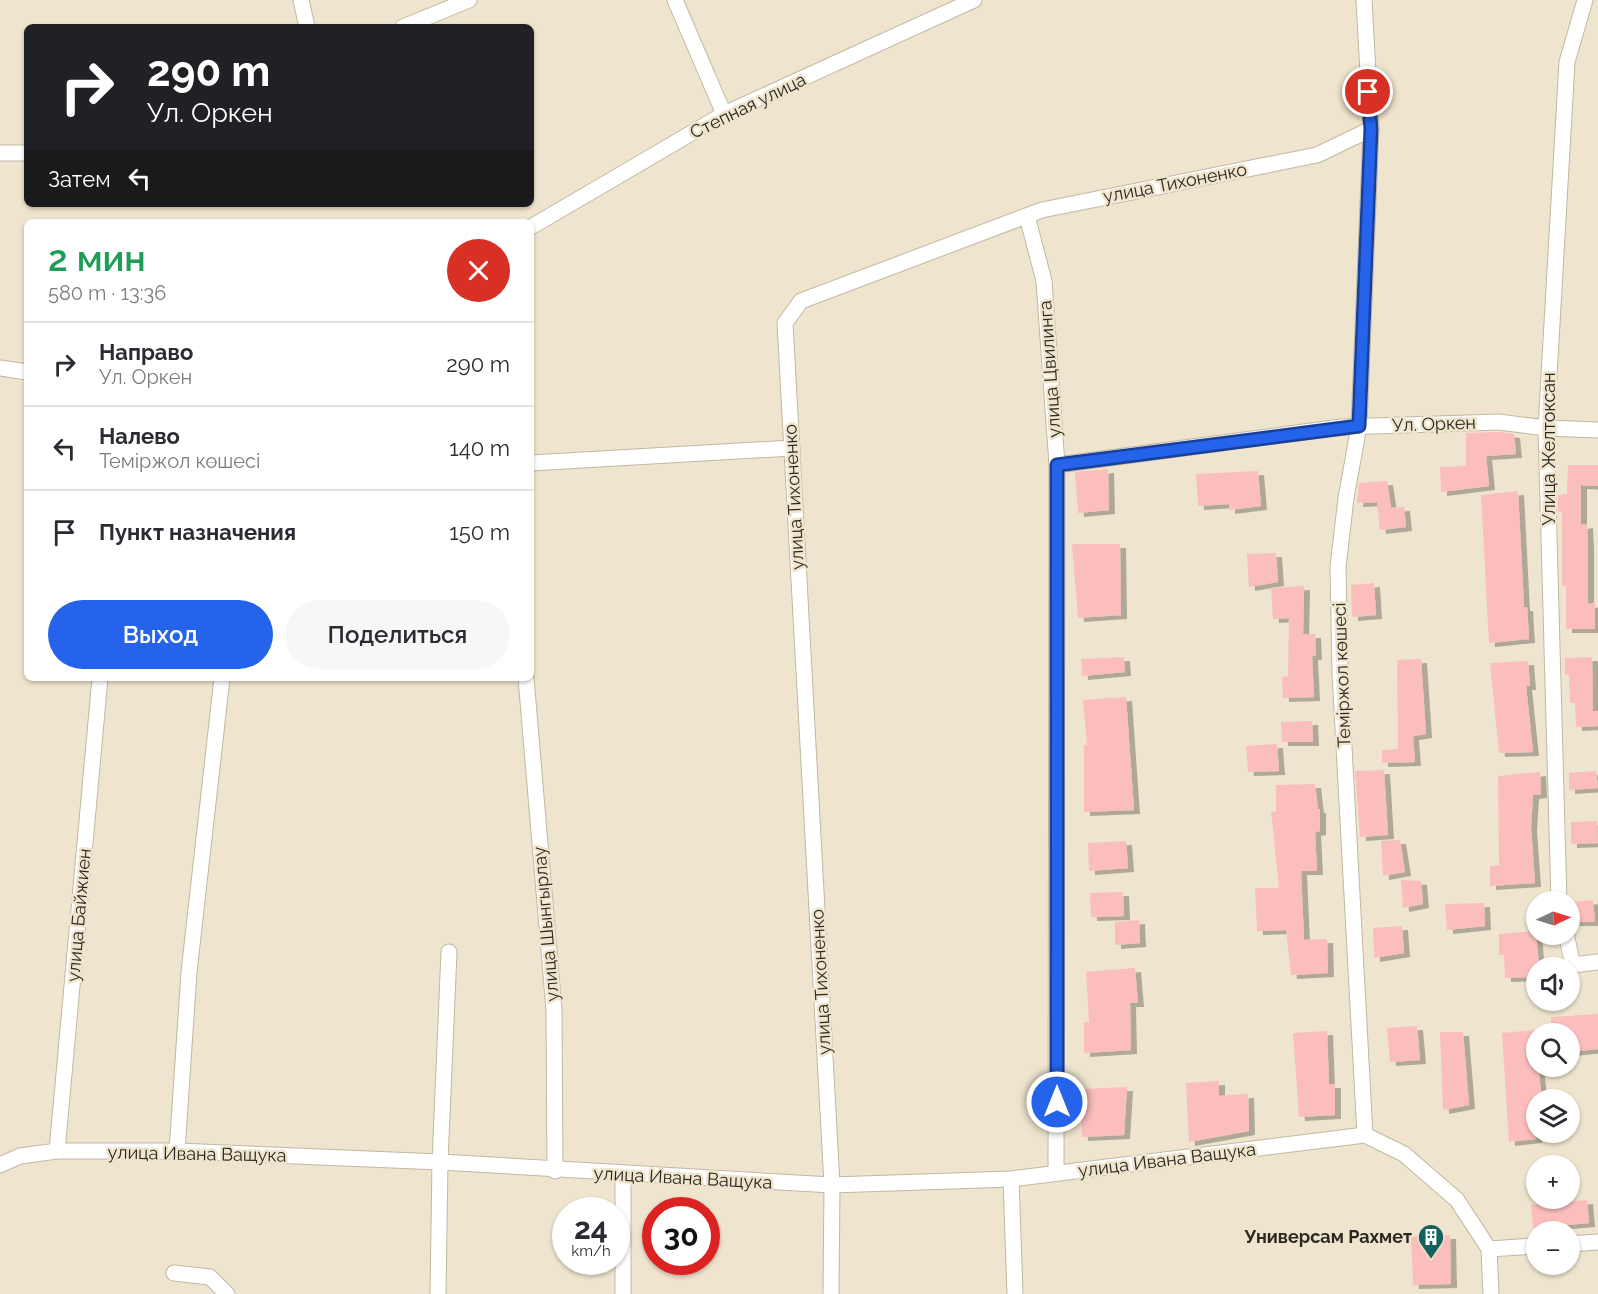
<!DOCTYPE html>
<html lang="ru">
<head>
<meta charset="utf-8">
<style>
	:root { --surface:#fff; --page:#f7f7f7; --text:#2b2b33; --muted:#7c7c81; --line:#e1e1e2; --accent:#2563eb }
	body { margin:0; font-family:Raleway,sans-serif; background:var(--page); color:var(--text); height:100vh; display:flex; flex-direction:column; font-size:22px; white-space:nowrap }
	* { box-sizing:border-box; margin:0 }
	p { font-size:20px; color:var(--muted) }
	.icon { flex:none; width:33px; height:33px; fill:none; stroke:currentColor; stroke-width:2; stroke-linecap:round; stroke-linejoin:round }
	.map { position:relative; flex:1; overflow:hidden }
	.sheet { position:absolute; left:24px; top:219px; width:510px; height:462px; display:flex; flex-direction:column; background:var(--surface); border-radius:9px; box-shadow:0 2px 4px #0004 }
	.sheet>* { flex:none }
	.top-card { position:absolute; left:24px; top:24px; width:510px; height:183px; border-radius:9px; box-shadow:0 2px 4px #0004; background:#202124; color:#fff; overflow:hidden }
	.needle { width:39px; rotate:86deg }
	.tools { position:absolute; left:1526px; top:891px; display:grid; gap:12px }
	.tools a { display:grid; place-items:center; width:54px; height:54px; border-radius:50%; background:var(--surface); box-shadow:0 2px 4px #0004; font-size:30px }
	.speed { position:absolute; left:552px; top:1197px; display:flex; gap:12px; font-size:30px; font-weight:700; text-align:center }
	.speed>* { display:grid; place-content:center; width:78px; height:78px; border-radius:50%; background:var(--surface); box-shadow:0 2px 4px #0004; line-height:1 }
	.speed small { font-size:15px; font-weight:400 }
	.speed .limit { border:9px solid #d22; background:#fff; color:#111 }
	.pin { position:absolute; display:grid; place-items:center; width:51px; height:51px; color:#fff; margin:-26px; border:3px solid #fff; border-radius:50%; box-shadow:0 2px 6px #0007 }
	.me { position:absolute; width:66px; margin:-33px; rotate:0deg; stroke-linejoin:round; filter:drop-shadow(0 0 4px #0008) }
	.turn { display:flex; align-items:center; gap:21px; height:126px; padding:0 24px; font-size:27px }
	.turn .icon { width:78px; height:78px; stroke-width:2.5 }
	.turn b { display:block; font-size:42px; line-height:51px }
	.then { display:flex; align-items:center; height:57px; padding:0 24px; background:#0003; gap:12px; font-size:22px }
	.round { display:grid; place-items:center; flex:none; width:63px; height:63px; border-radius:32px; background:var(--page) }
	.summary { display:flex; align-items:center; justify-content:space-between; height:102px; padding:0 24px }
	h1 { font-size:36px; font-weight:600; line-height:45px; color:#1e9e55 }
	.primary-button { display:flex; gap:12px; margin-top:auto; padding:12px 24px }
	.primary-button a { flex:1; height:69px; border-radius:36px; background:var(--accent); color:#fff; font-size:24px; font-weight:600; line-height:69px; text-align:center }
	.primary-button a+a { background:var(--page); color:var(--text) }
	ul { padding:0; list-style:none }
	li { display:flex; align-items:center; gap:18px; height:84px; padding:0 24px; border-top:2px solid var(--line) }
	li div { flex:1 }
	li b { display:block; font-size:22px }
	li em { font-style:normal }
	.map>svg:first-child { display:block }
	.building { fill:#fbbebd; filter:url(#shadow) }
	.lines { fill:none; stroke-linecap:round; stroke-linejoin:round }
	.minor-casing { stroke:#c1b8a2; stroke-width:17 }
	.minor { stroke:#fff; stroke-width:15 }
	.route-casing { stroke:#184099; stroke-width:15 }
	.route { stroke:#2563eb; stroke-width:10 }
	.labels { text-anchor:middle; stroke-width:5; stroke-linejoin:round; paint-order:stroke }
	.street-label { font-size:18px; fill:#2b281f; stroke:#efe5ce }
	.poi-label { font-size:18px; font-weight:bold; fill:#2b281f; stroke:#efe5ce; text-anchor:end }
</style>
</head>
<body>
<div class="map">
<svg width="1598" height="1294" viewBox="0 0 1598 1294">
	<defs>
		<filter id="shadow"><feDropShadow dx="6" dy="4" stdDeviation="0" flood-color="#0004"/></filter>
	</defs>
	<rect width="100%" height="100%" fill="#efe5ce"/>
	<g class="building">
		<polygon points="1499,432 1514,434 1516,454 1486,456 1489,486 1441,492 1440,467 1466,466 1466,433"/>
		<polygon points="1568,465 1598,465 1598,486 1581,485 1581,525 1587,524 1588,545 1588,604 1595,603 1595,629 1566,629 1566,586 1562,586 1562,512 1558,512 1558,495 1567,494"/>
		<polygon points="1108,469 1109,510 1078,513 1075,472"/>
		<polygon points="1258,471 1261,506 1229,510 1229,504 1198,506 1196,474"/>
		<polygon points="1387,481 1391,508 1404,507 1406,527 1380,530 1377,502 1357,503 1359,483"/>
		<polygon points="1518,491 1524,607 1527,607 1529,639 1489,643 1481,495"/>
		<polygon points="1072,544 1120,544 1121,615 1078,618"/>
		<polygon points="1276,553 1278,582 1249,587 1247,554"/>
		<polygon points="1374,583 1376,615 1352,617 1351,585"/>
		<polygon points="1304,586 1303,634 1315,634 1316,656 1312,656 1314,697 1283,698 1282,677 1288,676 1289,618 1273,619 1271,588"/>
		<polygon points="1124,657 1125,672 1082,676 1081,659"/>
		<polygon points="1592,657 1593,711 1598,711 1598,726 1576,727 1575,703 1570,703 1569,675 1565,675 1565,658"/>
		<polygon points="1421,659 1426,734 1413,736 1415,762 1382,763 1382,750 1398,749 1397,660"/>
		<polygon points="1528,661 1530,686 1526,686 1533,752 1499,753 1490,663"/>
		<polygon points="1126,697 1134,810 1084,812 1084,745 1087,745 1083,700"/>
		<polygon points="1312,721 1313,742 1282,742 1281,722"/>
		<polygon points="1277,744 1279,771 1248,772 1246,746"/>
		<polygon points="1384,770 1388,835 1360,837 1355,771"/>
		<polygon points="1596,771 1598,788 1569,790 1569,773"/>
		<polygon points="1540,772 1541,794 1533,795 1531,827 1535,883 1490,886 1490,866 1499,865 1498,776"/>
		<polygon points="1315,784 1318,809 1320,809 1320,831 1315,832 1317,871 1301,871 1304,940 1327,939 1328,973 1291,975 1286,930 1257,931 1255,888 1279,888 1271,812 1276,811 1276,785"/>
		<polygon points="1597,821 1598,843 1571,844 1571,822"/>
		<polygon points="1400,840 1405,872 1383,876 1381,841"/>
		<polygon points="1126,841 1128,868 1089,871 1088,843"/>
		<polygon points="1401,880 1421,881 1423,904 1403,908"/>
		<polygon points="1123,892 1124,916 1091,917 1090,893"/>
		<polygon points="1593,900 1595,922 1574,922 1573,902"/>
		<polygon points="1484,903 1485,926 1447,930 1445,904"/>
		<polygon points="1139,920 1140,943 1115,945 1115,922"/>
		<polygon points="1402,926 1404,953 1374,958 1373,928"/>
		<polygon points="1536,931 1539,968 1536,968 1536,977 1505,978 1504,955 1499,955 1499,934"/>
		<polygon points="1135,968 1138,1003 1130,1003 1131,1050 1084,1053 1084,1022 1089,1022 1086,972"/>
		<polygon points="1598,1014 1598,1049 1569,1052 1569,1034 1551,1034 1551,1017"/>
		<polygon points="1417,1026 1420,1060 1390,1062 1387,1028"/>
		<polygon points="1534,1030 1542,1100 1536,1100 1536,1139 1509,1142 1502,1033"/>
		<polygon points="1327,1031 1329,1084 1335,1084 1335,1115 1299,1117 1293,1033"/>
		<polygon points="1440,1032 1463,1032 1469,1105 1443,1110"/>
		<polygon points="1219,1081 1219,1096 1248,1094 1249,1131 1189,1142 1186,1083"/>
		<polygon points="1127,1087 1124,1135 1082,1137 1080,1089"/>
		<polygon points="1587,1200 1589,1223 1533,1228 1531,1205"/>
		<polygon points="1450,1235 1451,1284 1413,1285 1411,1236"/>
	</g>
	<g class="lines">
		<g class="minor-casing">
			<g id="minor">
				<polyline points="301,0 307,27"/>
				<polyline points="675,0 724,114"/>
				<polyline points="1364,0 1371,129 1359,426 1346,498 1338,567 1340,673 1365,1135"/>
				<polyline points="403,27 469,0"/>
				<polyline points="0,153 27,153"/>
				<polyline points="1027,216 1044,281 1057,465 1056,1173"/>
				<polyline points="531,227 724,114 974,0"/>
				<polyline points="0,368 27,372"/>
				<polyline points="531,463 792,448"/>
				<polyline points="1057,465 1341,427 1499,422 1546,428 1598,430"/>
				<polyline points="526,678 554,1010 555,1171"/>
				<polyline points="1559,902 1546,428 1567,62 1585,0"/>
				<polyline points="1566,934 1573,965 1598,962"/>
				<polyline points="1365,1135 1404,1154 1457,1200 1489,1249 1491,1294"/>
				<polyline points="57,1151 100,678"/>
				<polyline points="177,1151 189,972 222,678"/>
				<polyline points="0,1165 20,1156 57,1151 177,1151 440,1162 832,1185 1011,1179 1365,1135"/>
				<polyline points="1011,1179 1015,1294"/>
				<polyline points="1569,1244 1598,1242"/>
				<polyline points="1489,1249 1536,1246"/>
				<polyline points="174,1273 210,1277 227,1294"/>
				<polyline points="438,1294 440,1162 449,952"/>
				<polyline points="623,1294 623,1175"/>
				<polyline points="831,1294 832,1185 785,323 801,301 1042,210 1317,155 1371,129"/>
			</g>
		</g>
		<use href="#minor" class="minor"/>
	</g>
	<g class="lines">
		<g class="route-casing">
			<polyline id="route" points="1057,1102 1057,465 1359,426 1371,129 1368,92"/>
		</g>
		<use href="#route" class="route"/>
	</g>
	<defs>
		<g id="building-pin" transform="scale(1.35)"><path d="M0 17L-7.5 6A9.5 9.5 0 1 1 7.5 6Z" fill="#13625f" stroke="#efe5ce"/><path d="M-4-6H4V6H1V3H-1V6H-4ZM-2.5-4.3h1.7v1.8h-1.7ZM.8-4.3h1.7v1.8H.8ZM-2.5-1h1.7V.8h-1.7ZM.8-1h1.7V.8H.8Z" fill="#fff"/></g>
	</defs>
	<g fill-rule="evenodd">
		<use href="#building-pin" x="1431" y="1237"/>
	</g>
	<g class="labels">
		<g class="street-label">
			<text transform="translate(748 106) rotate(-26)" y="6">Степная улица</text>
			<text transform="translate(1175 183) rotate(-11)" y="6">улица Тихоненко</text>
			<text transform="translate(1050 369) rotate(-94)" y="6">улица Цвилинга</text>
			<text transform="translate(1434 424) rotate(-2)" y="6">Ул. Оркен</text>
			<text transform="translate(1549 449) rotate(-90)" y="6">Улица Желтоксан</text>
			<text transform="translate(794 497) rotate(-93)" y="6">улица Тихоненко</text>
			<text transform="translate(1342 675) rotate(-92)" y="6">Теміржол көшесі</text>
			<text transform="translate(79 915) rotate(-85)" y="6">улица Байжиен</text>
			<text transform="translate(546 924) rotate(-95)" y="6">улица Шынгырлау</text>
			<text transform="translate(821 982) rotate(-93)" y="6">улица Тихоненко</text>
			<text transform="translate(197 1154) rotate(1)" y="6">улица Ивана Ващука</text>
			<text transform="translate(1167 1160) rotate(-7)" y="6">улица Ивана Ващука</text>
			<text transform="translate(683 1178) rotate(3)" y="6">улица Ивана Ващука</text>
		</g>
		<g class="poi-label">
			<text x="1412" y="1243">Универсам Рахмет</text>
		</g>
	</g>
</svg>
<div class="tools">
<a><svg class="needle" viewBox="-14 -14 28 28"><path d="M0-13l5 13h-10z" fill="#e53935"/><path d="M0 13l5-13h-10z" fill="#7c7c81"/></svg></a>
<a><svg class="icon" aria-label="sound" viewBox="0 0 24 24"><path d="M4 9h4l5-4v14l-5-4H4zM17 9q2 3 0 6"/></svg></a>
<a><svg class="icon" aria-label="search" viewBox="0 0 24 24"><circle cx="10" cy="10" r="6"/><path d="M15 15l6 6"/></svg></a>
<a><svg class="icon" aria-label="layers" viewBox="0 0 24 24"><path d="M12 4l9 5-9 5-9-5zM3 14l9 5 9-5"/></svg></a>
<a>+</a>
<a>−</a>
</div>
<div class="speed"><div>24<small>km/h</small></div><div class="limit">30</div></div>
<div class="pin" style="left:1368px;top:92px;background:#d93025"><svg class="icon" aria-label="arrive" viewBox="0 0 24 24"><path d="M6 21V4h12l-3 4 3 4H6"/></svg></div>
<svg class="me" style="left:1057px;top:1102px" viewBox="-20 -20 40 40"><circle r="17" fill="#2563eb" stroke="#fff" stroke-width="3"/><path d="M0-11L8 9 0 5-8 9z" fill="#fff"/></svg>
<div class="top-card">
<div class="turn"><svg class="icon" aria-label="right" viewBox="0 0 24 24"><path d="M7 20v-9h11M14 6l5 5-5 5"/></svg><div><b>290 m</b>Ул. Оркен</div></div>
<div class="then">Затем<svg class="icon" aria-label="left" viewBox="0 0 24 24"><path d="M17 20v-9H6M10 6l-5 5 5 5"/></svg></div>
</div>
<section class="sheet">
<div class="summary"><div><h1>2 мин</h1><p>580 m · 13:36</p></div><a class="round" style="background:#d93025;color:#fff"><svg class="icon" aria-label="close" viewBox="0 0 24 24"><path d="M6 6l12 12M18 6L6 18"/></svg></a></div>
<ul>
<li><svg class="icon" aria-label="right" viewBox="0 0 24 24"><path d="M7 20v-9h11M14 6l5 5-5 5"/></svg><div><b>Направо</b><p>Ул. Оркен</p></div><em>290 m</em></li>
<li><svg class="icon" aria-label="left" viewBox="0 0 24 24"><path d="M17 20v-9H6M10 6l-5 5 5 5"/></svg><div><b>Налево</b><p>Теміржол көшесі</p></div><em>140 m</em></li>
<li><svg class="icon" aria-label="arrive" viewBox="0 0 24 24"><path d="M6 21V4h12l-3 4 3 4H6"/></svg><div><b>Пункт назначения</b></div><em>150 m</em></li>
</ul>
<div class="primary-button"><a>Выход</a><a>Поделиться</a></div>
</section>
</div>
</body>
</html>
